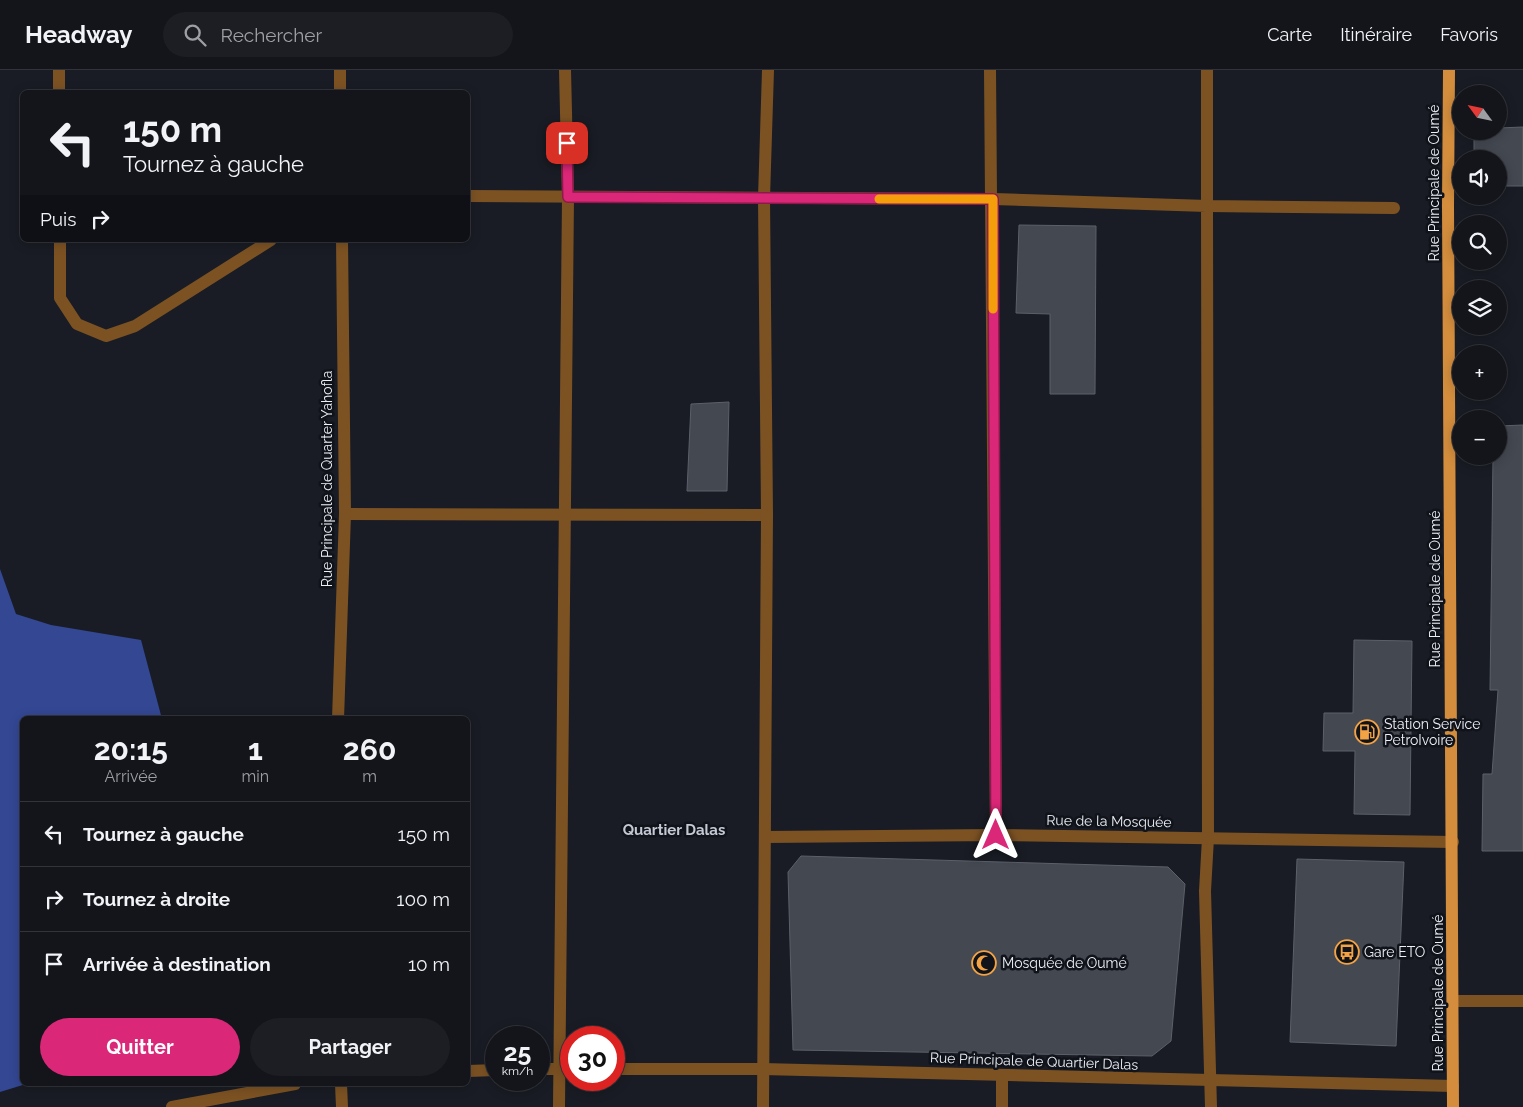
<!DOCTYPE html>
<html lang="fr">
<head>
<meta charset="utf-8">
<style>
	:root { --surface:#13151b; --page:#1c1e24; --text:#f1f3f6; --muted:#9d9fa3; --line:#32343a; --accent:#db2777 }
	body { margin:0; font-family:Raleway,sans-serif; background:var(--page); color:var(--text); height:100vh; display:flex; flex-direction:column; font-size:19px; white-space:nowrap }
	* { box-sizing:border-box; margin:0 }
	p { font-size:16px; color:var(--muted) }
	.icon { flex:none; width:28px; height:28px; fill:none; stroke:currentColor; stroke-width:2; stroke-linecap:round; stroke-linejoin:round }
	.map { position:relative; flex:1; overflow:hidden }
	.details { position:absolute; left:20px; top:646px; width:450px; height:370px; display:flex; flex-direction:column; background:var(--surface); border-radius:8px; box-shadow:0 2px 12px #0003,0 0 0 1px var(--line) }
	.details>* { flex:none }
	.banner { position:absolute; left:20px; top:20px; width:450px; height:152px; border-radius:8px; box-shadow:0 2px 12px #0003,0 0 0 1px var(--line); background:#13151b; color:var(--text); overflow:hidden }
	.needle { width:32px; rotate:303deg }
	.buttons { position:absolute; left:1452px; top:15px; display:grid; gap:10px }
	.buttons a { display:grid; place-items:center; width:55px; height:55px; border-radius:50%; background:var(--surface); box-shadow:0 2px 12px #0003,0 0 0 1px var(--line); font-size:25px }
	.speed { position:absolute; left:485px; top:956px; display:flex; gap:10px; font-size:25px; font-weight:700; text-align:center }
	.speed>* { display:grid; place-content:center; width:65px; height:65px; border-radius:50%; background:var(--surface); box-shadow:0 2px 12px #0003,0 0 0 1px var(--line); line-height:1 }
	.speed small { font-size:12px; font-weight:400 }
	.speed .limit { border:8px solid #d22; background:#fff; color:#111 }
	.pin { position:absolute; display:grid; place-items:center; width:42px; height:42px; color:#fff; margin:-21px; border-radius:10px; box-shadow:0 2px 8px #0006 }
	.me { position:absolute; width:55px; margin:-28px; rotate:0deg; stroke-linejoin:round; filter:drop-shadow(0 0 4px #0008) }
	.turn { display:flex; align-items:center; gap:18px; height:105px; padding:0 20px; font-size:22px }
	.turn .icon { width:65px; height:65px; stroke-width:2.5 }
	.turn b { display:block; font-size:35px; line-height:42px }
	.then { display:flex; align-items:center; height:48px; padding:0 20px; background:#0003; gap:10px; font-size:19px }
	.eta { display:flex; justify-content:space-evenly; align-items:center; height:85px; text-align:center }
	.eta b { font-size:30px; font-weight:700; line-height:35px }
	.cta { display:flex; gap:10px; margin-top:auto; padding:10px 20px }
	.cta a { flex:1; height:58px; border-radius:30px; background:var(--accent); color:#fff; font-size:20px; font-weight:700; line-height:58px; text-align:center }
	.cta a+a { background:var(--page); color:var(--text) }
	ul { padding:0; list-style:none }
	li { display:flex; align-items:center; gap:15px; height:65px; padding:0 20px; border-top:1px solid var(--line) }
	li div { flex:1 }
	li b { display:block; font-size:19px }
	li em { font-style:normal }
	header { display:flex; align-items:center; gap:30px; box-sizing:border-box; height:70px; padding:0 25px; background:var(--surface); border-bottom:1px solid var(--line) }
	header strong { font-size:24px }
	nav { display:flex; gap:28px; margin-inline-start:auto; font-size:18px }
	.search { width:350px; height:45px; background:var(--page); display:flex; align-items:center; gap:12px; box-sizing:border-box; padding:0 18px; border-radius:28px; color:var(--muted); font-size:19px }
	.map>svg:first-child { display:block }
	.forest { fill:#334793 }
	.building { fill:#444851; stroke:#5c606a }
	.lines { fill:none; stroke-linecap:round; stroke-linejoin:round }
	.minor { stroke:#7c5223; stroke-width:12 }
	.primary { stroke:#d38d3d; stroke-width:12 }
	.route-casing { stroke:#8e194d; stroke-width:12 }
	.route { stroke:#db2777; stroke-width:9 }
	.slow { stroke:#f59e0b; stroke-width:9 }
	.labels { text-anchor:middle; stroke-width:5; stroke-linejoin:round; paint-order:stroke }
	.street-label { font-size:14px; fill:#edf0f6; stroke:#10131a }
	.poi-label { font-size:14px; fill:#edf0f6; stroke:#10131a; text-anchor:start }
	.neighbourhood-label { font-size:15px; font-weight:bold; fill:#c4c9d4; stroke:#10131a }
</style>
</head>
<body>
<header>
<strong>Headway</strong>
<div class="search"><svg class="icon" aria-label="search" viewBox="0 0 24 24"><circle cx="10" cy="10" r="6"/><path d="M15 15l6 6"/></svg>Rechercher</div>
<nav><a>Carte</a><a>Itinéraire</a><a>Favoris</a></nav>
</header>
<div class="map">
<svg width="1523" height="1037" viewBox="0 0 1523 1037">
	<rect width="100%" height="100%" fill="#191c24"/>
	<polygon class="forest" points="0,499 16,544 51,555 141,570 162,649 22,649 22,1014 26,1014 0,1022"/>
	<g class="building">
		<polygon points="1523,57 1523,116 1499,116 1499,89 1474,89 1474,61 1499,61 1499,58"/>
		<polygon points="1019,155 1096,156 1095,324 1050,324 1050,244 1016,243"/>
		<polygon points="729,332 727,421 687,421 691,334"/>
		<polygon points="1523,355 1523,781 1482,781 1483,704 1492,704 1498,620 1490,620 1493,386 1499,386 1499,356"/>
		<polygon points="1354,570 1412,571 1410,745 1354,744 1355,681 1323,681 1324,643 1353,643"/>
		<polygon points="801,786 1168,797 1185,814 1171,971 1152,986 793,980 788,802"/>
		<polygon points="1297,789 1404,792 1396,976 1290,972"/>
	</g>
	<g class="lines">
		<g class="minor">
			<polyline points="59,0 59,22"/>
			<polyline points="340,0 340,22"/>
			<polyline points="990,0 996,765"/>
			<polyline points="1207,0 1207,136 1394,138"/>
			<polyline points="468,126 993,129 1207,136 1208,768 1205,821 1211,1037"/>
			<polyline points="60,170 60,228 77,254 106,266 135,256 271,170"/>
			<polyline points="345,444 767,445"/>
			<polyline points="338,649 345,444 342,170"/>
			<polyline points="765,767 996,765 1453,772"/>
			<polyline points="1454,931 1523,931"/>
			<polyline points="539,999 571,999"/>
			<polyline points="614,999 762,999 1453,1016"/>
			<polyline points="468,1001 496,1000"/>
			<polyline points="341,1014 342,1037"/>
			<polyline points="172,1037 295,1014"/>
			<polyline points="559,1037 568,127 565,0"/>
			<polyline points="763,1037 767,445 764,128 768,0"/>
			<polyline points="1002,1037 1002,1005"/>
		</g>
		<polyline class="primary" points="1449,0 1448,136 1453,1037"/>
	</g>
	<g class="lines">
		<g class="route-casing">
			<polyline id="route" points="567,73 568,127 993,129 996,765"/>
		</g>
		<use href="#route" class="route"/>
		<polyline class="slow" points="879,129 993,129 993,239"/>
	</g>
	<defs>
		<g id="fuel-ring" transform="scale(1.25)"><circle r="9.5" fill="#10131a" stroke="#f4a344" stroke-width="1.5"/><path d="M-5.5-6h7V0h2V4h1.3V-2.5L3-4.5l.8-.8L6-3V5H2.5V1h-1V6h-7ZM-4.2-4.7v3.2H.2V-4.7Z" fill="#f4a344"/></g>
		<g id="bus-ring" transform="scale(1.25)"><circle r="9.5" fill="#10131a" stroke="#f4a344" stroke-width="1.5"/><path d="M-5-6H5V4H4V6H2V4H-2V6H-4V4H-5ZM-3.5-4V0h7V-4ZM-3.5 1.2v1.5H-2V1.2ZM2 1.2v1.5H3.5V1.2Z" fill="#f4a344"/></g>
		<g id="mosque-ring" transform="scale(1.25)"><circle r="9.5" fill="#10131a" stroke="#f4a344" stroke-width="1.5"/><path d="M3.5-4.9A6 6 0 1 0 3.5 4.9A5 5 0 1 1 3.5-4.9Z" fill="#f4a344"/></g>
	</defs>
	<g fill-rule="evenodd">
		<use href="#fuel-ring" x="1367" y="662"/>
		<use href="#bus-ring" x="1347" y="882"/>
		<use href="#mosque-ring" x="984" y="893"/>
	</g>
	<g class="labels">
		<g class="street-label">
			<text transform="translate(1434 113) rotate(-90)" y="5">Rue Principale de Oumé</text>
			<text transform="translate(327 409) rotate(-90)" y="5">Rue Principale de Quarter Yahofla</text>
			<text transform="translate(1435 519) rotate(-90)" y="5">Rue Principale de Oumé</text>
			<text transform="translate(1109 751) rotate(1)" y="5">Rue de la Mosquée</text>
			<text transform="translate(1438 923) rotate(-90)" y="5">Rue Principale de Oumé</text>
			<text transform="translate(1034 991) rotate(2)" y="5">Rue Principale de Quartier Dalas</text>
		</g>
		<g class="poi-label">
			<text x="1384" y="659">Station Service<tspan x="1384" dy="16">PetroIvoire</tspan></text>
			<text x="1364" y="887">Gare ETO</text>
			<text x="1002" y="898">Mosquée de Oumé</text>
		</g>
		<g class="neighbourhood-label">
			<text x="674" y="765">Quartier Dalas</text>
		</g>
	</g>
</svg>
<div class="buttons">
<a><svg class="needle" viewBox="-14 -14 28 28"><path d="M0-13l5 13h-10z" fill="#e53935"/><path d="M0 13l5-13h-10z" fill="#9d9fa3"/></svg></a>
<a><svg class="icon" aria-label="sound" viewBox="0 0 24 24"><path d="M4 9h4l5-4v14l-5-4H4zM17 9q2 3 0 6"/></svg></a>
<a><svg class="icon" aria-label="search" viewBox="0 0 24 24"><circle cx="10" cy="10" r="6"/><path d="M15 15l6 6"/></svg></a>
<a><svg class="icon" aria-label="layers" viewBox="0 0 24 24"><path d="M12 4l9 5-9 5-9-5zM3 14l9 5 9-5"/></svg></a>
<a>+</a>
<a>−</a>
</div>
<div class="speed"><div>25<small>km/h</small></div><div class="limit">30</div></div>
<div class="pin" style="left:567px;top:73px;background:#d93025"><svg class="icon" aria-label="arrive" viewBox="0 0 24 24"><path d="M6 21V4h12l-3 4 3 4H6"/></svg></div>
<svg class="me" style="left:996px;top:765px" viewBox="-20 -20 40 40"><path d="M0-17L14 15 0 8-14 15z" fill="#db2777" stroke="#fff" stroke-width="4"/></svg>
<div class="banner">
<div class="turn"><svg class="icon" aria-label="left" viewBox="0 0 24 24"><path d="M17 20v-9H6M10 6l-5 5 5 5"/></svg><div><b>150 m</b>Tournez à gauche</div></div>
<div class="then">Puis<svg class="icon" aria-label="right" viewBox="0 0 24 24"><path d="M7 20v-9h11M14 6l5 5-5 5"/></svg></div>
</div>
<section class="details">
<div class="eta">
<div><b>20:15</b><p>Arrivée</p></div>
<div><b>1</b><p>min</p></div>
<div><b>260</b><p>m</p></div>
</div>
<ul>
<li><svg class="icon" aria-label="left" viewBox="0 0 24 24"><path d="M17 20v-9H6M10 6l-5 5 5 5"/></svg><div><b>Tournez à gauche</b></div><em>150 m</em></li>
<li><svg class="icon" aria-label="right" viewBox="0 0 24 24"><path d="M7 20v-9h11M14 6l5 5-5 5"/></svg><div><b>Tournez à droite</b></div><em>100 m</em></li>
<li><svg class="icon" aria-label="arrive" viewBox="0 0 24 24"><path d="M6 21V4h12l-3 4 3 4H6"/></svg><div><b>Arrivée à destination</b></div><em>10 m</em></li>
</ul>
<div class="cta"><a>Quitter</a><a>Partager</a></div>
</section>
</div>
</body>
</html>
